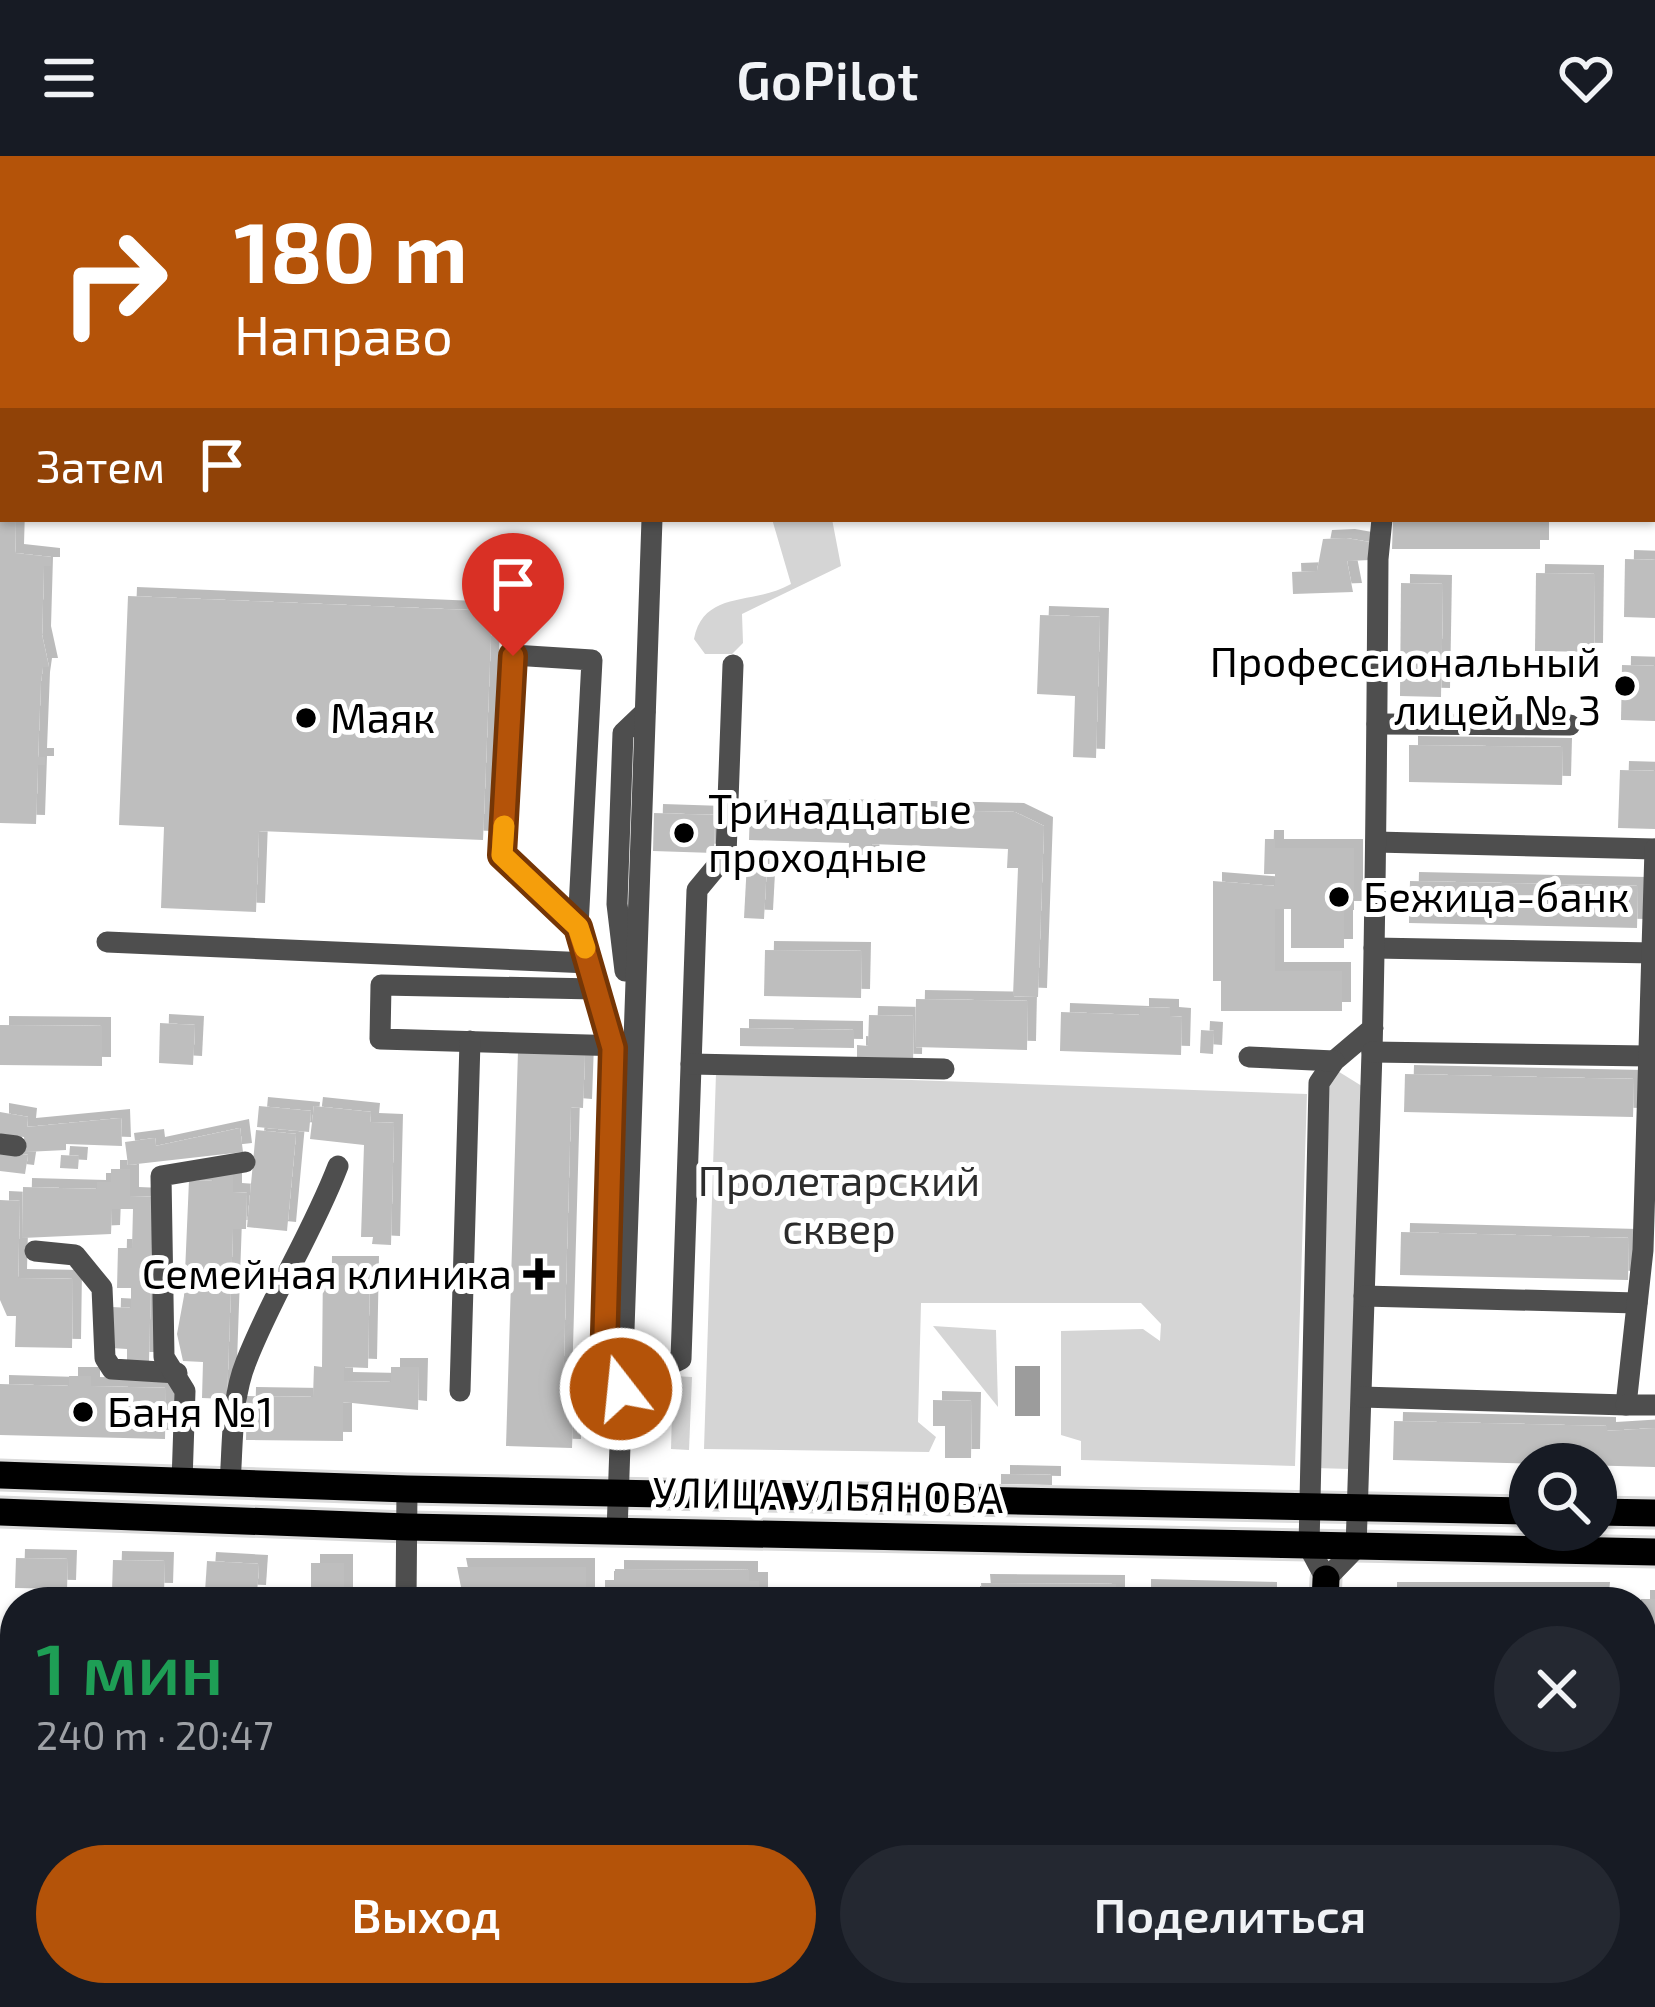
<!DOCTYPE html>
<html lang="ru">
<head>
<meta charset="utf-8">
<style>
	:root { --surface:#171b24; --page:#242831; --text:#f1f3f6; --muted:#9ea1a6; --accent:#b45309 }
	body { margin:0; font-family:"Exo 2",sans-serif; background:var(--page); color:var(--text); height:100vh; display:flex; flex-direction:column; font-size:45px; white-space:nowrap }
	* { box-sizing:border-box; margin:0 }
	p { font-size:39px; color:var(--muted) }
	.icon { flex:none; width:66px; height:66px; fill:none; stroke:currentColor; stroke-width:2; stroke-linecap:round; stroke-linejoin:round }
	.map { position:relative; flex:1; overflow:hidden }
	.sheet { position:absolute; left:0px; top:1431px; width:1656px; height:420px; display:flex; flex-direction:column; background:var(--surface); border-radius:48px 48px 0 0; box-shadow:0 3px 9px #0004 }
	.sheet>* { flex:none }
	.top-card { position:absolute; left:0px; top:0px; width:1656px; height:366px; box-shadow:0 3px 9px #0004; background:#b45309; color:#fff; overflow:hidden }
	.controls { position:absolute; left:1509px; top:1287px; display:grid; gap:24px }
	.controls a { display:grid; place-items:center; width:108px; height:108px; border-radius:50%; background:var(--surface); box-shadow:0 3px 9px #0004; font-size:60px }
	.pin { position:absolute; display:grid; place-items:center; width:102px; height:102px; color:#fff; margin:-123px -51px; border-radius:50% 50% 50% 0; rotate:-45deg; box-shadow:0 0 12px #0007 }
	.pin .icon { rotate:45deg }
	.me { position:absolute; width:132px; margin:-66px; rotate:344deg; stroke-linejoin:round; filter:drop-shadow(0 0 9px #0008) }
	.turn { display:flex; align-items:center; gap:42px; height:252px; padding:0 36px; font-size:54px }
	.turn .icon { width:156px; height:156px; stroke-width:2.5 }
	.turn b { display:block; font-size:84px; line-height:102px }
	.then { display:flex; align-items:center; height:114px; padding:0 36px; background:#0003; gap:24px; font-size:45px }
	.round { display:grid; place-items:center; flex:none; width:126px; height:126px; border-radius:63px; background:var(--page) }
	.overview { display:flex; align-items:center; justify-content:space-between; height:204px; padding:0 36px }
	h1 { font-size:72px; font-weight:600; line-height:90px; color:#1e9e55 }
	.action { display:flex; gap:24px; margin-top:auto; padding:24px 36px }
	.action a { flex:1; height:138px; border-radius:72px; background:var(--accent); color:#fff; font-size:48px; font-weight:600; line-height:138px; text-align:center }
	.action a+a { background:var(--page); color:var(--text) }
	header { display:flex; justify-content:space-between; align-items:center; height:156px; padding:0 36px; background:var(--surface); font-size:54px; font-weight:600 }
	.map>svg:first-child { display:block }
	.green { fill:#d5d5d5 }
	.water { fill:#9c9c9c }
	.building { fill:#bebebe; filter:url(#shadow) }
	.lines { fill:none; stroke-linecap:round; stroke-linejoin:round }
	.major-casing { stroke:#dbdbdb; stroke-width:33 }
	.minor { stroke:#4e4e4e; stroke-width:21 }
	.major { stroke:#000; stroke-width:27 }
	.rail-casing { stroke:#000; stroke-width:10 }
	.rail { stroke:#fff; stroke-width:6; stroke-dasharray:18; stroke-linecap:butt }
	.route-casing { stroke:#753606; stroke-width:30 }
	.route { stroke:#b45309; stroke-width:21 }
	.slow { stroke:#f59e0b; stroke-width:21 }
	.poi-dot { fill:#000; stroke:#fff; stroke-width:4.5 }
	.labels { text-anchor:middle; stroke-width:10; stroke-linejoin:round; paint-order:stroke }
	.poi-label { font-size:42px; fill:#000; stroke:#fff; text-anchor:start }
	.park-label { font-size:42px; fill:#2c2c2c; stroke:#fff }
	.street-label { font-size:42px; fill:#000; stroke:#fff }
</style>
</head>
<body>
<header><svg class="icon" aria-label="menu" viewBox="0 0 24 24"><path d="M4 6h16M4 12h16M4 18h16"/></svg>GoPilot<svg class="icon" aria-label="heart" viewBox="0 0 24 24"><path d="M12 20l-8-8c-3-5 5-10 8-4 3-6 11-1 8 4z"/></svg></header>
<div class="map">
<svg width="1655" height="1851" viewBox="0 0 1655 1851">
	<defs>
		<filter id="shadow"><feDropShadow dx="9" dy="-9" stdDeviation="0" flood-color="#0004"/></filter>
	</defs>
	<rect width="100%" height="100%" fill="#fff"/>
	<g class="green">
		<path d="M772 363H832L841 410 742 458 743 487 732 498H705L694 483C704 433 753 450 791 428Z"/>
		<polygon points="1336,914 1365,932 1351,1313 1314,1312 1326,929"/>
		<polygon points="716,917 1307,938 1295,1310 1081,1304 1081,1285 1061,1279 1061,1175 1143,1173 1160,1185 1161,1168 1141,1147 921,1147 918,1266 936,1281 929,1296 704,1293"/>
		<polygon points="933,1170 996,1174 998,1251"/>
		<polygon points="673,1220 692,1221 689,1294 671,1293"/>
	</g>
	<rect class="water" x="1015" y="1210" width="25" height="50"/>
	<g class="building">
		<polygon points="0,363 16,363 15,397 51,401 51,410 44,410 42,479 49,511 43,511 41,525 38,601 45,601 45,609 38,609 36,668 0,667"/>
		<polygon points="1393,363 1540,363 1540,393 1392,393"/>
		<polygon points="1346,382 1369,386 1370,404 1347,405 1353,436 1293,438 1292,416 1317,415 1323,383"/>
		<polygon points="1625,403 1655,404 1655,462 1624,461"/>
		<polygon points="1536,417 1595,418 1594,496 1535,495"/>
		<polygon points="1401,427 1443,428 1441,541 1400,540"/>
		<polygon points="128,440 492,455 483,684 259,675 256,756 161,752 164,671 119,669"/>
		<polygon points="1040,459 1100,461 1096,602 1073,601 1075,540 1037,538"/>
		<polygon points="1622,509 1655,510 1655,565 1621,564"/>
		<polygon points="1409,589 1563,591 1562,629 1409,626"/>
		<polygon points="1620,614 1655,615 1655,673 1618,672"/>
		<polygon points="833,652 1015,656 1044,670 1038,841 1013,840 1018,712 1007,712 1008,693 871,688 870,706 848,705 849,687 749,684 750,653"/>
		<polygon points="654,657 715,659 714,697 653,695"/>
		<polygon points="1265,683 1275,683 1275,692 1354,692 1354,754 1344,754 1344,792 1291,792 1291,753 1275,753 1275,815 1342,815 1342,855 1221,855 1221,825 1213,825 1213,725 1275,730 1275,718 1264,718"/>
		<polygon points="747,706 767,707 764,763 744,762"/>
		<polygon points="1410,725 1638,730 1637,772 1409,767"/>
		<polygon points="765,794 862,795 861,842 764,840"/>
		<polygon points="916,843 1028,845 1027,894 915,891"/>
		<polygon points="1140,851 1170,852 1170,860 1182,861 1181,899 1060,895 1061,856 1140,859"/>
		<polygon points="869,859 914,860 913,907 857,906 857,889 868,890"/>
		<polygon points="160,867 195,869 193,909 159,907"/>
		<polygon points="0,869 102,870 102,910 0,909"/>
		<polygon points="740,872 854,874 854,892 740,890"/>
		<polygon points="1201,874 1214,875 1213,898 1200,897"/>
		<polygon points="518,895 585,897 583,952 571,951 563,1236 574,1236 572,1292 506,1290"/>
		<polygon points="1405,918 1634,923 1633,961 1404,956"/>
		<polygon points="259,950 311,955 309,976 257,971"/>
		<polygon points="314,950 371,956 370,966 394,967 391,1089 372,1088 373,1081 361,1081 364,989 310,983"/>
		<polygon points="0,956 28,961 27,971 121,962 122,990 66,988 66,994 25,996 24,981 0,978"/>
		<polygon points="240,972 243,996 128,1009 125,986 155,982 156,990"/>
		<polygon points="256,974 296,978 287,1075 247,1071"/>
		<polygon points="0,996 28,999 25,1018 0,1015"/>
		<polygon points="61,999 79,1000 78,1013 60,1012"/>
		<polygon points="111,1013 130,1013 130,1040 153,1041 149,1205 127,1205 127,1193 111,1192 112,1151 131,1152 131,1132 117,1132 118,1092 132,1092 133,1053 112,1053 111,1078 22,1082 23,1031 97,1033 97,1026 111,1026"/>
		<polygon points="213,1017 233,1017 233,1036 247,1037 246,1073 233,1073 227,1243 202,1242 203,1206 183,1205 177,1178 184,1140 189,1024 213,1025"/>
		<polygon points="0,1044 20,1045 18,1122 73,1123 72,1192 15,1191 16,1160 7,1160 0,1144"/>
		<polygon points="1401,1076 1629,1082 1628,1124 1400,1119"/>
		<polygon points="323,1109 370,1109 368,1212 344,1211 344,1225 391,1226 391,1211 419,1211 418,1254 343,1246 343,1285 246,1284 247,1240 313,1241 314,1210 322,1211"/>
		<polygon points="69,1220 91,1220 91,1230 166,1232 165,1283 0,1279 0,1228 69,1230"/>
		<polygon points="933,1244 972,1245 971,1302 945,1302 945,1270 933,1270"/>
		<polygon points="1394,1265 1607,1270 1607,1275 1655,1272 1655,1311 1393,1304"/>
		<polygon points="1001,1318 1052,1319 1052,1329 1001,1328"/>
		<polygon points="16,1402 68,1403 67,1433 15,1432"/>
		<polygon points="113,1404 165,1405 164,1436 112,1435"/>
		<polygon points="207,1405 259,1408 257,1438 205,1436"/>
		<rect x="311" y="1407" width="33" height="39"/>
		<polygon points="457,1411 586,1411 586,1446 464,1446"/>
		<polygon points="615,1413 749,1414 749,1425 759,1425 759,1446 605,1446 605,1424 615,1424"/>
		<polygon points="981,1427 1116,1428 1116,1440 1126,1440 1126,1446 971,1446 971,1439 982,1439"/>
		<polygon points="1142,1432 1268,1435 1268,1446 1142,1446"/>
		<polygon points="1388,1435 1601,1435 1600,1446 1388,1446"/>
		<rect x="1641" y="1443" width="14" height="77"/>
		<polygon points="0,1601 15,1601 15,1640 0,1639"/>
		<polygon points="0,1673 15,1673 14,1697 0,1697"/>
		<polygon points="15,1716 15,1747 0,1747 0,1717"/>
		<polygon points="5,1800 15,1801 15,1836 57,1836 57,1847 5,1846"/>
		<rect x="92" y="1836" width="39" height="15"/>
		<polygon points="163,1836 191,1836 191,1851 162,1851"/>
		<polygon points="202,1836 221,1836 220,1851 202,1851"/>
		<polygon points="234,1836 261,1836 261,1841 254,1840 253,1851 233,1851"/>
		<rect x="446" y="1836" width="52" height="15"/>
		<polygon points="1010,1836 1039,1836 1038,1851 1010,1851"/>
		<rect x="1073" y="1836" width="82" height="15"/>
		<polygon points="1541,1836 1608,1836 1608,1841 1541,1840"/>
	</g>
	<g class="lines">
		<g class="major-casing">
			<g id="major">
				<polyline points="0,1319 407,1333 1530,1355"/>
				<polyline points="0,1356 407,1371 1655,1396"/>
				<polyline points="1596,1356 1655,1357"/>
				<polyline points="1325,1446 1326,1423"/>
				<polyline points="1318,1851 1318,1836"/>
			</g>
		</g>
		<g class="minor">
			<polyline points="66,3 66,0"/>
			<polyline points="664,3 664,0"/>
			<polyline points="1463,3 1463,0"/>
			<polyline points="1653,212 1655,212"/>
			<polyline points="0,302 3,302"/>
			<polyline points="1377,568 1570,569"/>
			<polyline points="1376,686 1655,693"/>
			<polyline points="578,771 592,504 513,499 502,699 578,771 613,892 604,1212 621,1233 681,1203 697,734 726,699 733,509"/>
			<polyline points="107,786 589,807"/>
			<polyline points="1374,792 1655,797"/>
			<polyline points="625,815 617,748 623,577 645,556"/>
			<polyline points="596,833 381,829 380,883 623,890"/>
			<path d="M1373 872 1334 905 1319 927 1309 1391 1326 1423 1356 1392 1372 896C1376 732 1377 568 1378 403L1382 363"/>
			<polyline points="1372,896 1648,900"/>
			<polyline points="1249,901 1334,905"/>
			<polyline points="691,908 944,913"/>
			<polyline points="0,988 16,990"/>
			<polyline points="35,1095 75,1099 102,1132 105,1202 112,1213 177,1217"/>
			<polyline points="1364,1140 1637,1147"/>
			<polyline points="460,1235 470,885"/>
			<polyline points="1362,1241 1626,1249 1643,1094 1655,693"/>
			<polyline points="1626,1249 1655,1249"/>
			<polyline points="182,1326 185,1235 164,1201 161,1020 245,1006"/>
			<path d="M230 1327C233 1287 231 1243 246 1206 272 1139 312 1078 338 1010"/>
			<polyline points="617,1376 652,363"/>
			<polyline points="406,1446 407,1333"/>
			<polyline points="1641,1539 1655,1539"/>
			<polyline points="0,1575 15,1575"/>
			<polyline points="1641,1752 1655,1752"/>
			<polyline points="0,1773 15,1773"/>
			<polyline points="400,1851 401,1836"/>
			<polyline points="1634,1851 1634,1836"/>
		</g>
		<use href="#major" class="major"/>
		<g class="rail-casing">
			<g id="rail">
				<polyline points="758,3 759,0"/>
				<polyline points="1305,3 1305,0"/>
				<polyline points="0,224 3,225"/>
			</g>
		</g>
		<use href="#rail" class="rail"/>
	</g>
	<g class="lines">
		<g class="route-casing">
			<polyline id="route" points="513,500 502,699 578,771 613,892 604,1212 621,1233"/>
		</g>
		<use href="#route" class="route"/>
		<polyline class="slow" points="504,670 502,699 578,771 585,792"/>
	</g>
	<g class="poi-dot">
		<circle cx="1625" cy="530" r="12"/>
		<circle cx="306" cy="562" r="12"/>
		<circle cx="684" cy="677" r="12"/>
		<circle cx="1339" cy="741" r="12"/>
		<path d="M533 1100h12v12h12v12h-12v12h-12v-12h-12v-12h12z"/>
		<circle cx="83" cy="1256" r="12"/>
	</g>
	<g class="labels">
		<g class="poi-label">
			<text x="1601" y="521" text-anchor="end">Профессиональный<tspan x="1601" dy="48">лицей № 3</tspan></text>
			<text x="330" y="577">Маяк</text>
			<text x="708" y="668">Тринадцатые<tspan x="708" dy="48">проходные</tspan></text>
			<text x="1363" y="756">Бежица-банк</text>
			<text x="512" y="1133" text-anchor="end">Семейная клиника</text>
			<text x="107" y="1271">Баня №1</text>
		</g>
		<g class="park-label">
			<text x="839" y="1040">Пролетарский<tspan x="839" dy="48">сквер</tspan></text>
		</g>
		<g class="street-label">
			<text transform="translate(828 1339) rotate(1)" y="15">УЛИЦА УЛЬЯНОВА</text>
		</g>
	</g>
</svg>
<div class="controls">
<a><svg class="icon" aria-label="search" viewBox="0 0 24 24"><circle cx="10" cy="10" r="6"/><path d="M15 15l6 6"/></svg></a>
</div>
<div class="pin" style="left:513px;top:500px;background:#d93025"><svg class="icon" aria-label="arrive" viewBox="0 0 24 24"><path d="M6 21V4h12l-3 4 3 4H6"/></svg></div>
<svg class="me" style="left:621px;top:1233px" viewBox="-20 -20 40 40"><circle r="17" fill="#b45309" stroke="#fff" stroke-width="3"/><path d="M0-11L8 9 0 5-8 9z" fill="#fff"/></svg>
<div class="top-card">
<div class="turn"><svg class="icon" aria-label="right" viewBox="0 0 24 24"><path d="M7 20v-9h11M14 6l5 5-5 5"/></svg><div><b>180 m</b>Направо</div></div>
<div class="then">Затем<svg class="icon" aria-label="arrive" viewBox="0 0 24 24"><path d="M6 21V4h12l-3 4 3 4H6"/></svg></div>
</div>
<section class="sheet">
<div class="overview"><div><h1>1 мин</h1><p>240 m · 20:47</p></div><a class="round"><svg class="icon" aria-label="close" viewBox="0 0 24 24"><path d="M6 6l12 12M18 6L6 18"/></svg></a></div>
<div class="action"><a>Выход</a><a>Поделиться</a></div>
</section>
</div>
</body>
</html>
